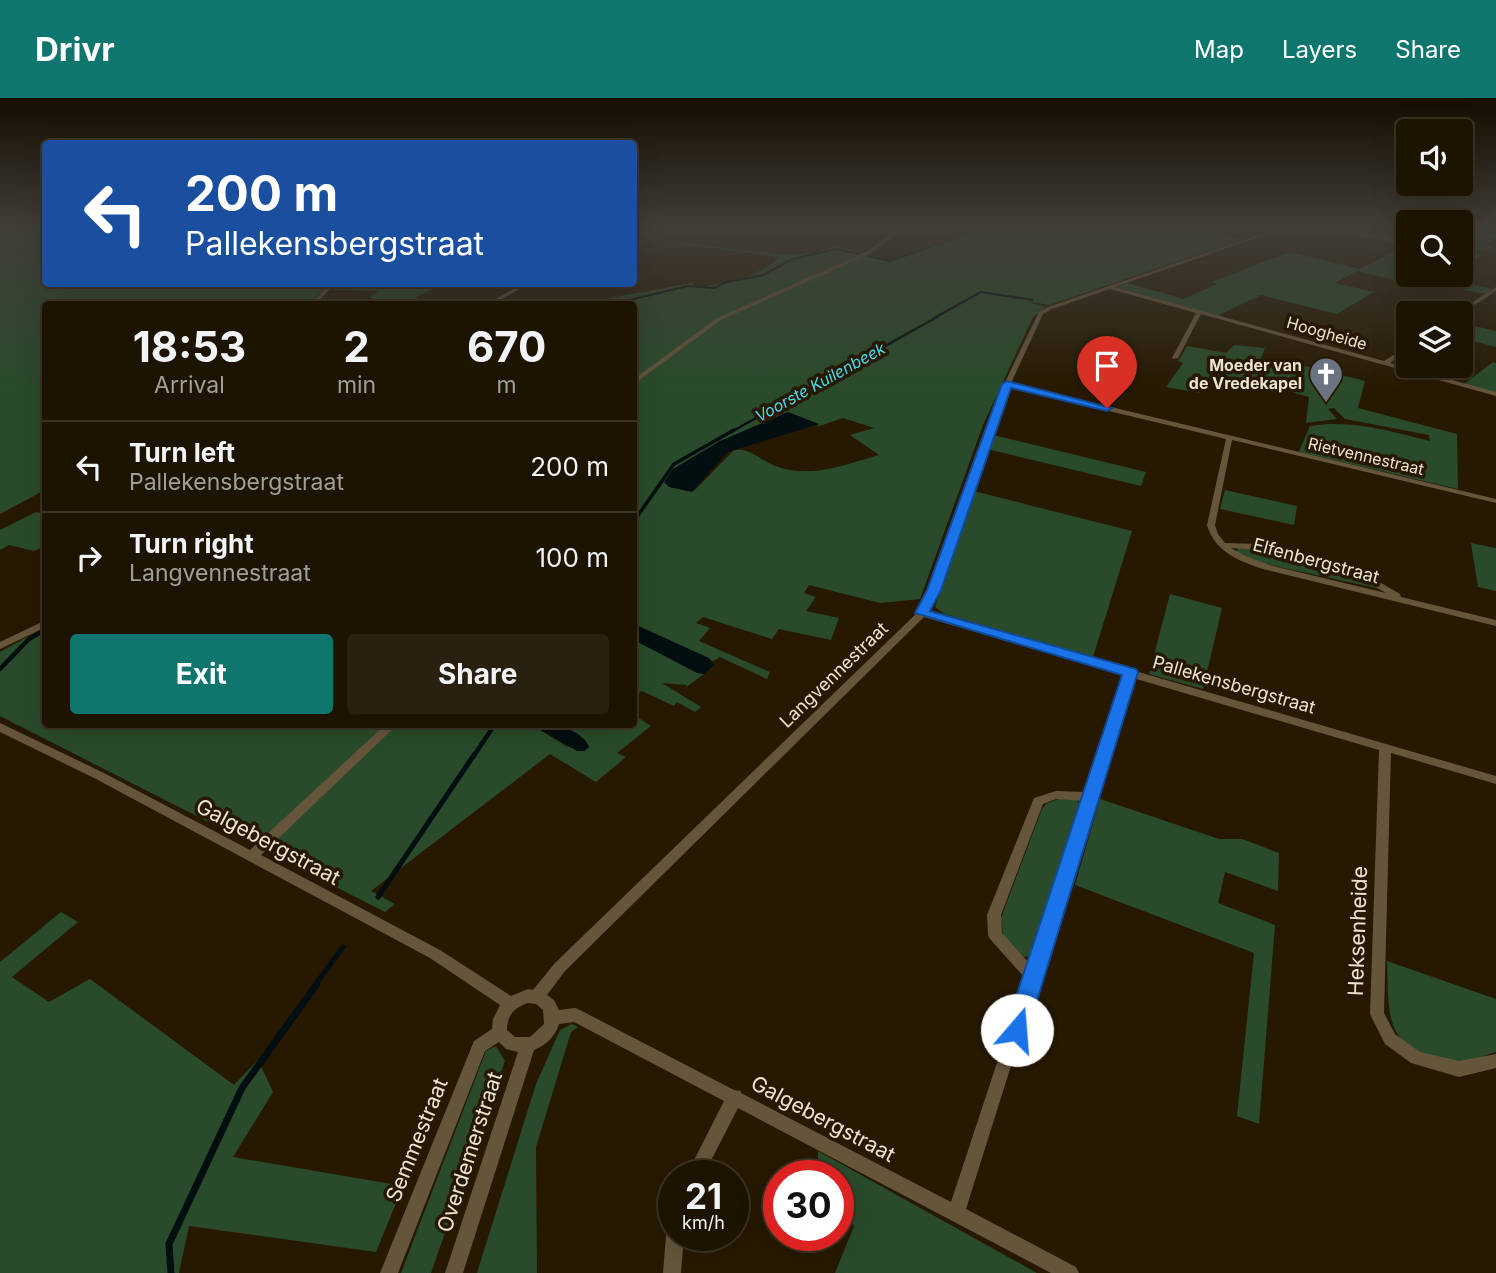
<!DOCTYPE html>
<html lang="en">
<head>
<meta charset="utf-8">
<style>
	:root { --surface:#1d1301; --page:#2a2010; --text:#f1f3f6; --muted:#a09e99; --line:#3b3223; --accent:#0f766e }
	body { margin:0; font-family:Inter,sans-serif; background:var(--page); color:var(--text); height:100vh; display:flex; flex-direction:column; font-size:26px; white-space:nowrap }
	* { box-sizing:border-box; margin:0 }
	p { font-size:23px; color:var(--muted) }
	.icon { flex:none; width:38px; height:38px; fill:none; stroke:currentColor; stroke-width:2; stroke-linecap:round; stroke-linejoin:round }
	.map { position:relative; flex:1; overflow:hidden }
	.panel { position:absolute; left:42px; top:203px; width:595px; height:427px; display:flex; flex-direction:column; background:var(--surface); border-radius:7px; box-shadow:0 7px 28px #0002,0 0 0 2px var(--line) }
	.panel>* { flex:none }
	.top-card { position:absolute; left:42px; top:42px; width:595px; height:147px; border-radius:7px; box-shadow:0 7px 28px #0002,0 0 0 2px var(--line); background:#1a4fa0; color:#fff; overflow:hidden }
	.buttons { position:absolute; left:1396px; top:21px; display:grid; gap:14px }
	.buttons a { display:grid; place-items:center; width:77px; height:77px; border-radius:7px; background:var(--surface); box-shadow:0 7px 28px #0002,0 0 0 2px var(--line); font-size:35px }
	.speed { position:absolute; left:658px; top:1062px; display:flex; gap:14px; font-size:35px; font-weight:700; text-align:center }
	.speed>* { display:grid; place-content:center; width:91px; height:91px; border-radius:50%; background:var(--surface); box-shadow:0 7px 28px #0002,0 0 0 2px var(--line); line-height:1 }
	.speed small { font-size:18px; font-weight:400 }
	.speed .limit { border:10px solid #d22; background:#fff; color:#111 }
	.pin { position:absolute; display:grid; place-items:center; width:60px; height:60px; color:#fff; margin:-72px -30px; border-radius:50% 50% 50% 0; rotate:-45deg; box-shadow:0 0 7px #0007 }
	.pin .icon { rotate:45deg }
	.me { position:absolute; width:77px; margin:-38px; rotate:18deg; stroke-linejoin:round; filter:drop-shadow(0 0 5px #0008) }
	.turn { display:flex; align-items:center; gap:24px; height:147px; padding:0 28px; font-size:32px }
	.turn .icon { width:91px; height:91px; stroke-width:2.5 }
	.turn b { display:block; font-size:49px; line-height:60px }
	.eta { display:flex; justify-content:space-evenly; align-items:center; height:119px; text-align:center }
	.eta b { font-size:42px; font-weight:700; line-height:49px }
	.action { display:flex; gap:14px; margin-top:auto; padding:14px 28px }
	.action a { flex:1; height:80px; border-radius:7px; background:var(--accent); color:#fff; font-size:28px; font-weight:700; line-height:80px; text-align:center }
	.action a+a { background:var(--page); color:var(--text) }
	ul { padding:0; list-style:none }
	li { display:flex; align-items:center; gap:21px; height:91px; padding:0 28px; border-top:2px solid var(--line) }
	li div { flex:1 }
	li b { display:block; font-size:26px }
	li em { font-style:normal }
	header { display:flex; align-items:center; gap:42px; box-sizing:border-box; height:98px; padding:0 35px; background:var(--accent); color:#fff }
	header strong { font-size:33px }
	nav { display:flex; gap:38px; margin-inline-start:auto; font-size:24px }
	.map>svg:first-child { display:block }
	.green { fill:#294b2b; fill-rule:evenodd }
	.water { fill:#030e10 }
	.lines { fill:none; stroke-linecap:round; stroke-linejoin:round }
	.stream-far5 { stroke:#030e10; stroke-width:2 }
	.stream-far4 { stroke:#030e10; stroke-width:2.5 }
	.stream-far3 { stroke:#030e10; stroke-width:3.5 }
	.stream-far2 { stroke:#030e10; stroke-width:4.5 }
	.stream-far1 { stroke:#030e10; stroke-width:5 }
	.stream { stroke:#030e10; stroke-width:7 }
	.minor { fill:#65553b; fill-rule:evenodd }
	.route { fill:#1a73e8; stroke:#114b97; stroke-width:2 }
	.labels { text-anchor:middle; stroke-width:7; stroke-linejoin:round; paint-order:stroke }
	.far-street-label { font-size:16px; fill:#ece3d4; stroke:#271901 }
	.far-poi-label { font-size:16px; font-weight:bold; fill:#ece3d4; stroke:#271901; text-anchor:end }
	.far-water-label { font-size:16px; font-style:italic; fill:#46d9ec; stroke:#271901 }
	.street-label { font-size:18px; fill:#ece3d4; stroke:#271901 }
	.near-street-label { font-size:21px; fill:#ece3d4; stroke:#271901 }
</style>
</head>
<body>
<header>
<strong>Drivr</strong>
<nav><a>Map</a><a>Layers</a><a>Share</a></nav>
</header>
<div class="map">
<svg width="1496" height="1175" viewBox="0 0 1496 1175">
	<rect width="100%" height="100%" fill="#271901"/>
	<g class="green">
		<polygon points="0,129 45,129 46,186 443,186 415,200 436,203 430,206 364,206 362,205 375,203 370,198 379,193 323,191 310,206 46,206 45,392 0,416"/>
		<path d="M981 129H1215L1211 132 1240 142 1050 207 1025 203 1046 209 1033 219 983 327 920 501 880 505 809 487 804 495 816 499 806 513 839 520 831 542 779 531 772 541 703 519 696 525 710 530 699 543 770 574 767 581 720 559 713 563 634 526V206H577L692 185 699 190C728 183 758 180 779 159L634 140 791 157 814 155 837 148 889 162ZM843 320 874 330 850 337 879 357C843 367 809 382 773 367 759 361 750 350 734 352L695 392 669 389 720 343 819 326 817 329Z"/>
		<polygon points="1315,129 1345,129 1399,140 1409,136 1409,177 1431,177 1492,191 1484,196 1420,182 1413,186 1357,173 1335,185 1374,194 1337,216 1261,197 1217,218 1117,189 1128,185 1183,201 1217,186 1211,184 1290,154 1360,171 1406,148"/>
		<polygon points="1461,129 1496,129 1496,140 1482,140 1492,142 1484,147 1495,150 1474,155 1482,157 1475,161 1461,158"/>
		<polygon points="1461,225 1496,233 1496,249 1461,240"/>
		<path d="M1234 247 1265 250 1258 267 1285 272 1289 264 1365 283 1358 310 1457 336 1458 391 1299 354 1310 328C1352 321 1389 333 1430 343L1429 337 1345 321 1334 310 1328 311 1337 321 1306 325 1309 299 1262 286 1210 277 1199 295 1166 289 1183 265 1178 263 1187 248 1226 255Z"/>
		<polygon points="1493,264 1496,265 1496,295 1464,286"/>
		<polygon points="993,337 1146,374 1141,388 987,351"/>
		<polygon points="1225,392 1297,408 1294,427 1220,411"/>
		<polygon points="973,393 1132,433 1093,559 945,516 935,509"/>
		<polygon points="36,414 45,416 45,448 34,453 9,447 0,452 0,432"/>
		<polygon points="1471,445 1496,450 1496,493 1478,489"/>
		<path d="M1238 450C1286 451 1341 468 1381 491L1265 466 1237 454Z"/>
		<polygon points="1170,496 1222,510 1203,591 1149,576"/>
		<polygon points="45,529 46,626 532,627 566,648 584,653 589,649 586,643 558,627 634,626 634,617 651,628 617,655 626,659 596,684 550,656 371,793 395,806 385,814 0,618 0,554"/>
		<polygon points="634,542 704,576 685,590 687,587 662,585 701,609 695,614 677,604 674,608 642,593 634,598 634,562 639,557 634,553"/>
		<polygon points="1059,701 1077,702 1081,710 1033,857 1024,859 1003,838 1001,820 1042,711 1047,705"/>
		<polygon points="1100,701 1219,741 1242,741 1279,755 1278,793 1225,774 1218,805 1275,827 1259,1026 1237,1018 1254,855 1075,787"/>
		<polygon points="61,814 78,824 12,879 49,904 90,881 234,987 258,962 273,994 233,1059 403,1088 376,1154 189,1128 179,1175 0,1175 0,864"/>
		<path d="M1387 863 1496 901V954C1484 957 1471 964 1460 965 1452 966 1441 961 1433 959 1382 946 1389 906 1387 863Z"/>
		<polygon points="572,926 578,929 571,934 536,1049 537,1175 477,1175 536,986 560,932"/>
		<polygon points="496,948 505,963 431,1175 401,1175 486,953"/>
		<polygon points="818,1053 1037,1175 835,1175 854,1128 838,1110 838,1078 817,1078"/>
	</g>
	<g class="water">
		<polygon points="788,314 819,326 728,354 692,394 669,389 664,384 673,371 720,343"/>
		<polygon points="634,526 709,560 714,567 704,576 697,575 634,542"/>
		<path d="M532 627C551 626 580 629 589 649L584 653H577Z"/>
	</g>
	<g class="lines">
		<g class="stream-far5">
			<polyline points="868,158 890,163 986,129"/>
			<polyline points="598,206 617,205 688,188 714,190 727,184 763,177 793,161 836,151 860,156"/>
			<polyline points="934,220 981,194 1033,202"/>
		</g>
		<polyline class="stream-far4" points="731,334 937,219"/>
		<polyline class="stream-far3" points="634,423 674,366 734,332"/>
		<g class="stream-far2">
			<polyline points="0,571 29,541 46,531"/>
			<polyline points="473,659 495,626"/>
		</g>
		<g class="stream-far1">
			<polyline points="378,799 474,657"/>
			<polyline points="315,887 343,849"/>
		</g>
		<polyline class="stream" points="171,1175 169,1146 242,990 317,886"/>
		<g class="minor">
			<polygon points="900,129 905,129 870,156 721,222 634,286 634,281 717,220 866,154"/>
			<path d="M1281 129H1288L1115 189 1384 263 1409 247V252L1390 265 1496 294V298L1201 216 1178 260 1173 261 1172 260 1196 215 1110 191 1052 211 1043 216 1011 285 1496 401V405L1232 342 1215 427 1218 436 1225 445 1260 446 1352 468 1400 496 1401 499 1496 522V528L1263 471C1239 463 1215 454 1207 427L1226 341 1009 289 939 492 928 514 1128 571 1134 572 1135 573 1496 678V686L1391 655 1384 915 1395 936 1420 954 1459 963 1496 956V970L1459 979 1411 965 1385 946 1370 916 1379 652 1133 580 1040 877 1041 880 1037 885 966 1111 1076 1169 1079 1175H1051L738 1010 703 1078H686L724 1003 574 924 559 926C555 939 546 947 534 952L463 1175H445L518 954 506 951 499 944 485 953 398 1175H380L474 943 492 931 493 921 500 907 430 860 96 681 0 634V625L104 675 250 752 386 626H398L261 757 440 852 511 898 528 891 533 892 555 865 918 514 929 492 1004 286 1039 214 1048 209ZM1231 450 1260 452 1346 472 1386 495 1269 467 1244 457ZM924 519 1124 577 1085 694 1056 693 1034 700 987 817 988 837 990 841 1025 880 951 1104 741 995V993L734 992 580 912 575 910 559 912 554 902 547 897 565 873ZM1056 701 1083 703 1029 865 1002 835 1001 817 1043 706ZM528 905 536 906 543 912 544 926 530 939H515L507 932C507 917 514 910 528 905Z"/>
			<polygon points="329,186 334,186 316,206 311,206"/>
			<polygon points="522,186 528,186 493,206 487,206"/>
			<polygon points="1496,189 1496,193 1461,216 1456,215"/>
			<polygon points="46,522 46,529 0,551 0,544"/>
			<polygon points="674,1130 674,1138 684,1138 681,1175 663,1175 666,1138 669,1132"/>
		</g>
	</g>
	<linearGradient id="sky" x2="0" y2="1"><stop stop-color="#150e01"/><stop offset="0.44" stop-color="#413e38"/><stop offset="1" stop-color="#413e38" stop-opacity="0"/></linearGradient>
	<rect width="1496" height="294" fill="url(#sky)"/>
	<polygon class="route" points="1007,283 1112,310 1107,313 1011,290 941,492 930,513 1136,571 1138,574 1028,932 1025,939 1017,943 1009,939 1005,932 1122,577 915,515 927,492 1002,286"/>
	<defs>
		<g id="church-pin" transform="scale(1.75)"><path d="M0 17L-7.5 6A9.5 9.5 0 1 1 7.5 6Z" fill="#6b7280" stroke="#271901"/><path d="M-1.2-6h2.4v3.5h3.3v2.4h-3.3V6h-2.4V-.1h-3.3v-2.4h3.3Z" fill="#fff"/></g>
	</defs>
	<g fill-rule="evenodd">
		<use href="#church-pin" x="1326" y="276"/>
	</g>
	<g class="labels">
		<g class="far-street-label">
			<text transform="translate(1327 235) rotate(16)" y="6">Hoogheide</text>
			<text transform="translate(1366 358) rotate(13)" y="6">Rietvennestraat</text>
		</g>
		<g class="far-poi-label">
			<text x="1302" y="273">Moeder van<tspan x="1302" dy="18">de Vredekapel</tspan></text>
		</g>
		<g class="far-water-label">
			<text transform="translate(820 284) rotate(-29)" y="6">Voorste Kuilenbeek</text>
		</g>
		<g class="street-label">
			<text transform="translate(1316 463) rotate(15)" y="6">Elfenbergstraat</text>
			<text transform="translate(834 577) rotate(-44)" y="6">Langvennestraat</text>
			<text transform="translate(1234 587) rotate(16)" y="6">Pallekensbergstraat</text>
		</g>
		<g class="near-street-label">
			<text transform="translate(268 744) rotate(28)" y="7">Galgebergstraat</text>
			<text transform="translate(1358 833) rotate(-88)" y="7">Heksenheide</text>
			<text transform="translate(823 1021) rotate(28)" y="7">Galgebergstraat</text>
			<text transform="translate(417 1042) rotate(-68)" y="7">Semmestraat</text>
			<text transform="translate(470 1054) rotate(-72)" y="7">Overdemerstraat</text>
		</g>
	</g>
</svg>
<div class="buttons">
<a><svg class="icon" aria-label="sound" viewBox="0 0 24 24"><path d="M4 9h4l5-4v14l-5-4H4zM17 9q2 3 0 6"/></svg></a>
<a><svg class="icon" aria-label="search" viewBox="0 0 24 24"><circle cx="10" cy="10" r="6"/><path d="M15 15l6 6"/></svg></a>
<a><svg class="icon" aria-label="layers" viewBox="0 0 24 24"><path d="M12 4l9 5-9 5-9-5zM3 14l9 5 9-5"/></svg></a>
</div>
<div class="speed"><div>21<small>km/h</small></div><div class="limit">30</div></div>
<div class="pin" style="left:1107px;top:310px;background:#d93025"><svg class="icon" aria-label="arrive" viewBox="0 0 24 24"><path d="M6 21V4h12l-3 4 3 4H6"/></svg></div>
<svg class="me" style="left:1017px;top:932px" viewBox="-20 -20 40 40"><circle r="19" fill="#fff"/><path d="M0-13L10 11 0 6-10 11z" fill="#1a73e8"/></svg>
<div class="top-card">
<div class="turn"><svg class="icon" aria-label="left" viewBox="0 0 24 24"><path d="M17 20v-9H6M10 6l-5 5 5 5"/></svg><div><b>200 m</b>Pallekensbergstraat</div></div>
</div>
<section class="panel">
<div class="eta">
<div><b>18:53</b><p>Arrival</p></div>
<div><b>2</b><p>min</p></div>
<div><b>670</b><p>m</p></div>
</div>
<ul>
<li><svg class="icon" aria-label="left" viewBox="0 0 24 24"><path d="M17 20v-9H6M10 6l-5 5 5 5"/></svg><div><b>Turn left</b><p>Pallekensbergstraat</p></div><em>200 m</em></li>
<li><svg class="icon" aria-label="right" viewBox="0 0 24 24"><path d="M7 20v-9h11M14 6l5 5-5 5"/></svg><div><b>Turn right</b><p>Langvennestraat</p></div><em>100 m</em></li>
</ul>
<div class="action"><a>Exit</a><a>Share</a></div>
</section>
</div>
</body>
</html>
